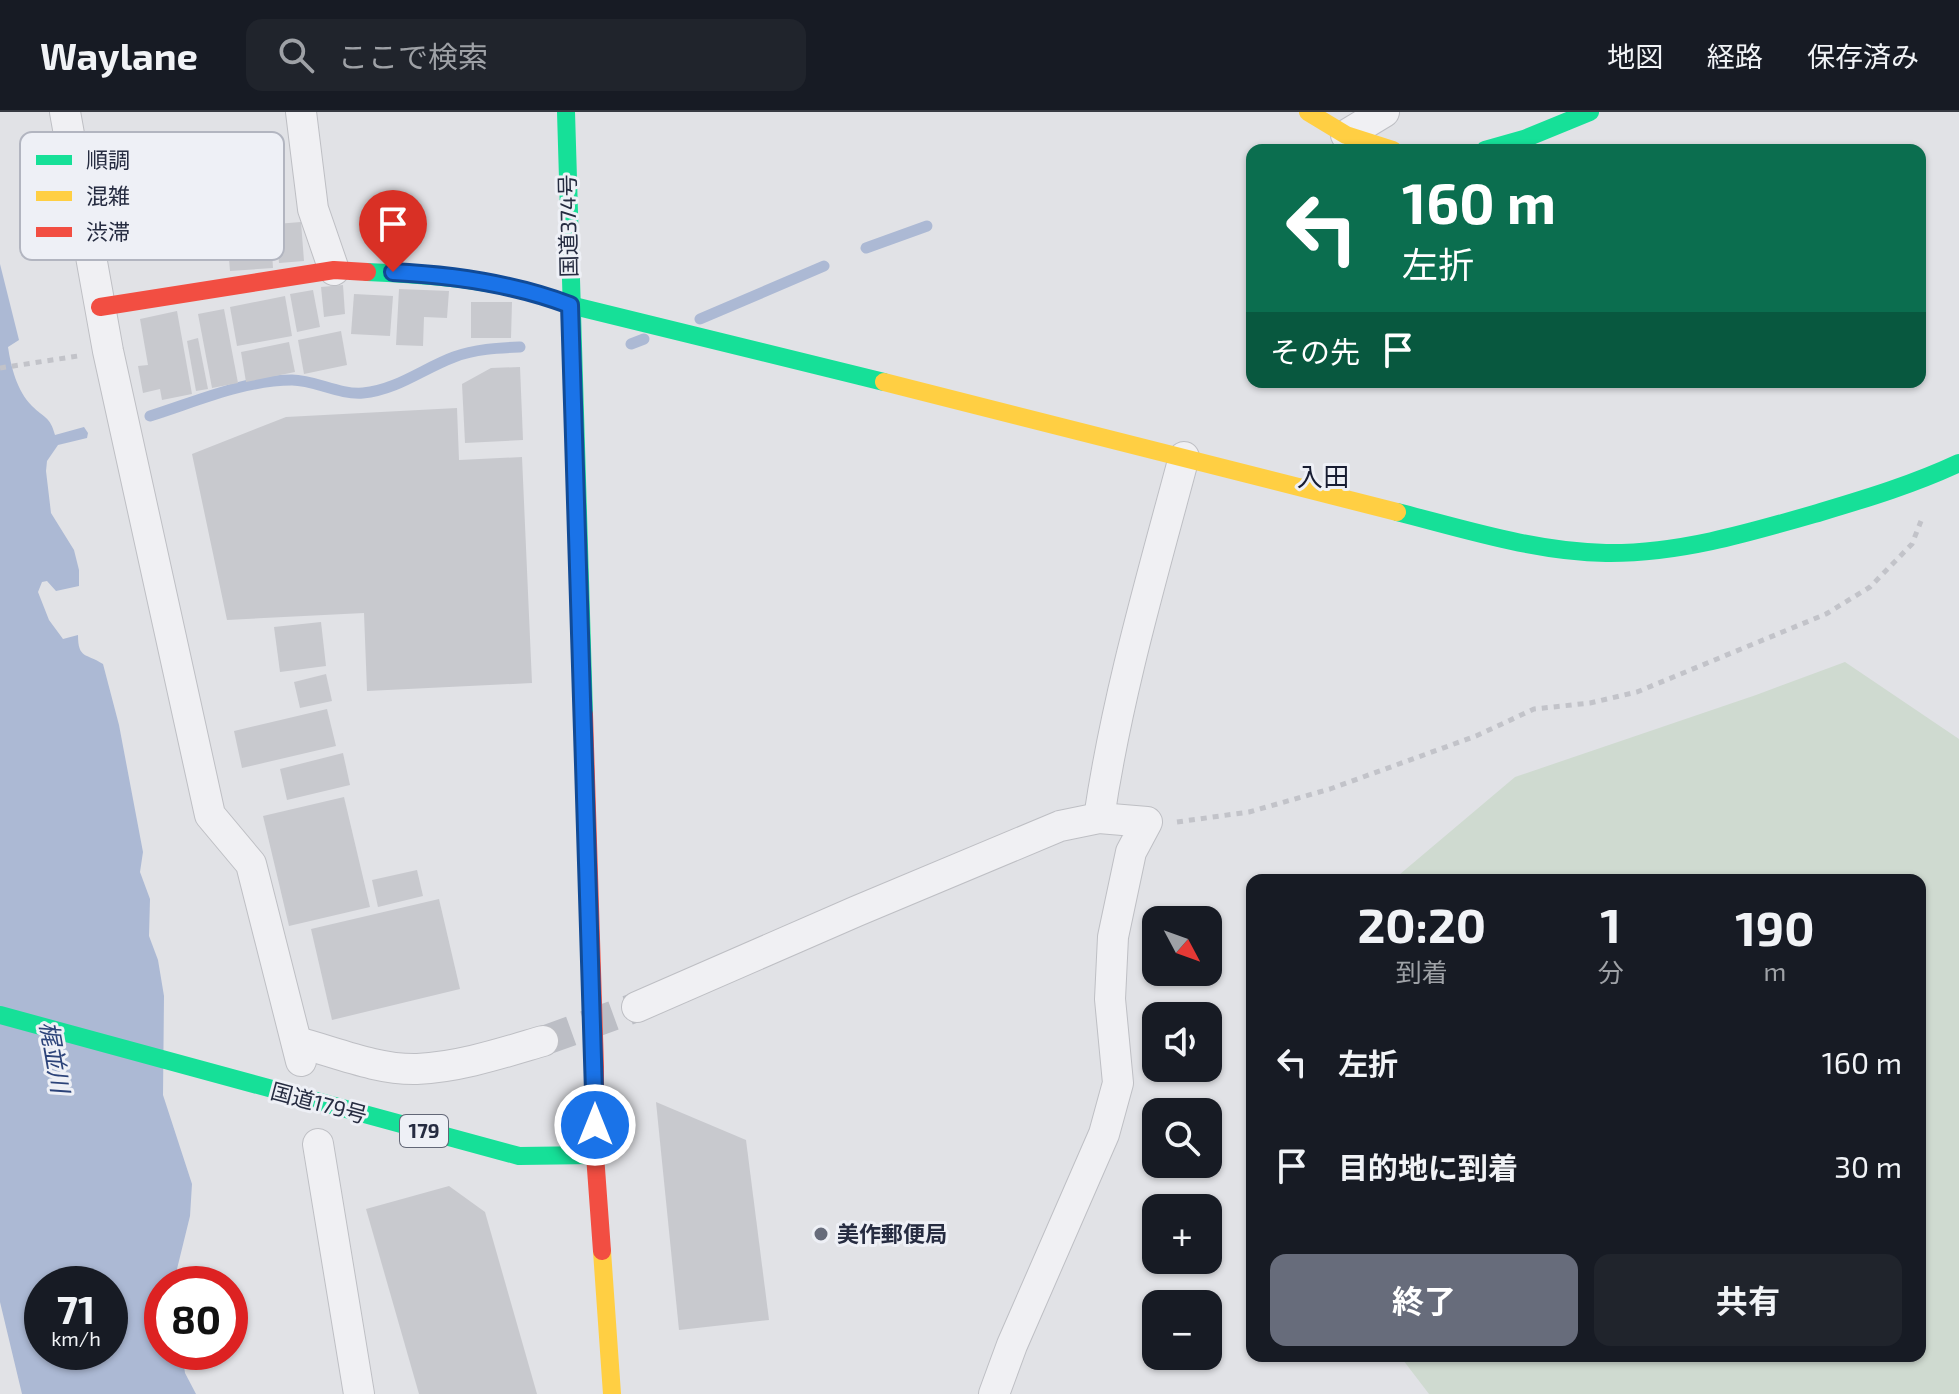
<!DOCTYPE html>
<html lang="ja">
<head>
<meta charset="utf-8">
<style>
	:root { --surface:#171b24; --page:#20242c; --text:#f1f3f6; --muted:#9ea1a6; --line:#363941; --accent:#676c7b }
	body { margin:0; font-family:"Exo 2","Noto Sans JP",sans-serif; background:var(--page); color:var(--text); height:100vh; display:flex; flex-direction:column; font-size:30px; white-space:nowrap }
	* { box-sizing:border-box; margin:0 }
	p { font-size:26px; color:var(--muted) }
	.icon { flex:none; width:44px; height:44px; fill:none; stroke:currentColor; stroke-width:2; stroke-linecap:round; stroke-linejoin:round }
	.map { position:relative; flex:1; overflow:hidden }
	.drawer { position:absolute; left:1246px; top:762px; width:680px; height:488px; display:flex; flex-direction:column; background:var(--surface); border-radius:16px; box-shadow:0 2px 6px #0004 }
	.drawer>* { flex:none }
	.guide { position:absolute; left:1246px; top:32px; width:680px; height:244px; border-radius:16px; box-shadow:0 2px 6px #0004; background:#0b6e4f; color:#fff; overflow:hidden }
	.needle { width:52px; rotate:131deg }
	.fabs { position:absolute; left:1142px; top:794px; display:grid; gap:16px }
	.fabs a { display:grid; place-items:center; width:80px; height:80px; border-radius:16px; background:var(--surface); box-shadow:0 2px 6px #0004; font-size:40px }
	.speed { position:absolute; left:24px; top:1154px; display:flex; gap:16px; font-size:40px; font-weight:700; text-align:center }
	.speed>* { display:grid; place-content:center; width:104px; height:104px; border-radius:50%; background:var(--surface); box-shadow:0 2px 6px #0004; line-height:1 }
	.speed small { font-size:20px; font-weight:400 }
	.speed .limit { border:12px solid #d22; background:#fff; color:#111 }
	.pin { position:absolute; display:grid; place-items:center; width:68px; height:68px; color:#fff; margin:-82px -34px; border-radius:50% 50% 50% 0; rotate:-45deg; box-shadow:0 0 8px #0007 }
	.pin .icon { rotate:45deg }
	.me { position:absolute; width:88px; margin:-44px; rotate:0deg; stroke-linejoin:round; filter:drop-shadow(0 0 6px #0008) }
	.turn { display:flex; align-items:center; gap:28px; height:168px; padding:0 24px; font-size:36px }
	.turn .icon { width:104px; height:104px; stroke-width:2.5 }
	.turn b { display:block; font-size:56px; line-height:68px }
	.then { display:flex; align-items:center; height:76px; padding:0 24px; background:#0003; gap:16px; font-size:30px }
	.eta { display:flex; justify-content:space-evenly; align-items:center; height:136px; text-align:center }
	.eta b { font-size:48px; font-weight:700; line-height:56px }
	.button { display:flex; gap:16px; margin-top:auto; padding:16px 24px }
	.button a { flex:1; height:92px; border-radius:16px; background:var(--accent); color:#fff; font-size:32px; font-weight:700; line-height:92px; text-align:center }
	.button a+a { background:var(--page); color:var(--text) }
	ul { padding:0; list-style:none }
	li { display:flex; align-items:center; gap:24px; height:104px; padding:0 24px }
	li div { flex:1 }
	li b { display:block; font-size:30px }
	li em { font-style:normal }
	header { display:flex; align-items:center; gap:48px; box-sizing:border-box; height:112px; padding:0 40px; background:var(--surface); border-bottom:2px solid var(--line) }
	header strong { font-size:38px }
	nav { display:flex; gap:44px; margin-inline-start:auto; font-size:28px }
	.search { width:560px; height:72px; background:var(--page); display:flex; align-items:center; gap:20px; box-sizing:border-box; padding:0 28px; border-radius:16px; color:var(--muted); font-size:30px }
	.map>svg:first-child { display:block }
	.green { fill:#cfdad0 }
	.water { fill:#acb9d4; fill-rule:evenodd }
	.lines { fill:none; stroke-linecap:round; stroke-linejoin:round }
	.stream { stroke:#acb9d4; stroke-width:11 }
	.building { fill:#c8c9ce }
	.street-tunnel { stroke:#bcbec5; stroke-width:30; stroke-dasharray:30 15; stroke-linecap:butt }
	.street-casing { stroke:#bebfc4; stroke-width:32 }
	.path { stroke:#c2c3c9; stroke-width:5; stroke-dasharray:6 6; stroke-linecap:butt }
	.street { stroke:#f0f0f3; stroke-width:30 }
	.fast { stroke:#16e098; stroke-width:18 }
	.slow { stroke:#ffcf43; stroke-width:18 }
	.jam { stroke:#f24e42; stroke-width:18 }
	.route-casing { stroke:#114b97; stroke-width:20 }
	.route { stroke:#1a73e8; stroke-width:14 }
	.poi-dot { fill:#676c7b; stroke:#eef0f6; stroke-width:3 }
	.labels { text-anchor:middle; stroke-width:6; stroke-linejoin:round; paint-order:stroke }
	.shield { fill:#eef0f6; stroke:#626777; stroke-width:2 }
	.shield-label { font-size:20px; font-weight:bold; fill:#262c41 }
	.street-label { font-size:22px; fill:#262c41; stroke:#eef0f6 }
	.poi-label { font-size:22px; font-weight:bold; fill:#262c41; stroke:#eef0f6; text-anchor:start }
	.water-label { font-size:24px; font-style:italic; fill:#2c4379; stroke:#eef0f6 }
	.quarter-label { font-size:26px; fill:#181d32; stroke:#eef0f6 }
	.key { fill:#eef0f6; stroke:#b2b5c0; stroke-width:2 }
	.key-label { font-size:22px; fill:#262c41 }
</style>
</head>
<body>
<header>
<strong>Waylane</strong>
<div class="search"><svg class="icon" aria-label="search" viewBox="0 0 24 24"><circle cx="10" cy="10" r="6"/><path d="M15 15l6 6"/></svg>ここで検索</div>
<nav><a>地図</a><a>経路</a><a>保存済み</a></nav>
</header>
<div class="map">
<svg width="1959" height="1282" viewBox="0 0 1959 1282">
	<rect width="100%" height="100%" fill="#e1e2e6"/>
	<polygon class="green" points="1845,550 1959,627 1959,1282 1429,1282 1400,1244 1920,1244 1920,768 1393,768 1515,665 1756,583"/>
	<path class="water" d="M0 152 19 228 8 235C11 255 17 279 32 294 44 306 50 304 55 323L84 315 88 321 87 326 58 333 47 349 46 359 51 401 74 438 79 458V474L56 479 47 469 42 470 38 480 49 508 63 527 78 523C78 547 86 541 103 552L119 613 143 740 140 760 150 787 149 824 158 848 164 884 163 983 192 1072 190 1104 177 1157 178 1172H162V1240H182L185 1261 196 1282H22L0 1190ZM42 1172H110V1240H42Z"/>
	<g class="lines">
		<g class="stream">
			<polyline points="866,136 927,114"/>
			<polyline points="700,207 824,154"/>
			<polyline points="631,232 644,227"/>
			<path d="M150 304C195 290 244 268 292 268 315 268 339 283 363 281 397 278 424 256 454 245 475 237 498 236 520 235"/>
		</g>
	</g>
	<g class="building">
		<polygon points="270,107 273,156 230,159 226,110"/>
		<polygon points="301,110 304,149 279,151 276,112"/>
		<polygon points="343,173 345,202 324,205 321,175"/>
		<polygon points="399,177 449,179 447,206 424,205 423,234 396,233"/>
		<polygon points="313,178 320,215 297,220 290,182"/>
		<polygon points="354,182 393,184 390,224 351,222"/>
		<polygon points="285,184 292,224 237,234 230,195"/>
		<polygon points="471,190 512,190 511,226 471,226"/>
		<polygon points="224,197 238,271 212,276 198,202"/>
		<polygon points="177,199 192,282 162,288 160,277 143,281 138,254 148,253 140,207"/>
		<polygon points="341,219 347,253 304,262 298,228"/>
		<polygon points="198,226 208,277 196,279 187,229"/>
		<polygon points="289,230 295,260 246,270 241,240"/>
		<polygon points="520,255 523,328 465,331 462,272 491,256"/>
		<polygon points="457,296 459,348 522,345 532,571 367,579 364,501 227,508 192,342 286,305"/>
		<polygon points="321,510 326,554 280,560 274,515"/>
		<polygon points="326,562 332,589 300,596 294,570"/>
		<polygon points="327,597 336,634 242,656 234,619"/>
		<polygon points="343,641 350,673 287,688 280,657"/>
		<polygon points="344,685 370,795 289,814 263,704"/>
		<polygon points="417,758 423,784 378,795 372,768"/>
		<polygon points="439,787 460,877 332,908 311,817"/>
		<polygon points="656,990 746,1028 769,1208 679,1218"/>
		<polygon points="449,1074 485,1100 537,1282 419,1282 366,1097"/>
	</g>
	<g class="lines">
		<polyline class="street-tunnel" points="543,929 637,895"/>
		<g class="street-casing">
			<g id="street">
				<polyline points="65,0 108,239 210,703 251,752 301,949"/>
				<polyline points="301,0 313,97 334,158"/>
				<polyline points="1346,23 1384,0"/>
				<path d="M1099 706C1117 583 1152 465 1184 345"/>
				<polyline points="637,895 857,799 1060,714 1099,706 1147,710 1131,740 1113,825 1110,887 1118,971 1104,1022 1012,1233 994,1282"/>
				<path d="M297 930C335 940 377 958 417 957 460 955 502 941 543 929"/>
				<polyline points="318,1032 359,1282"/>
			</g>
		</g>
		<g class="path">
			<polyline points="0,256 78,244"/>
			<polyline points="1177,710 1249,700 1330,677 1476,624 1534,597 1590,591 1637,580 1826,502 1870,475 1912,432 1921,409"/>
		</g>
		<use href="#street" class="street"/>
		<g class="fast">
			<polyline points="566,0 584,602"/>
			<polyline points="1485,38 1524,27 1590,0"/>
			<path d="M367 160C435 163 506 168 570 193L884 270"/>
			<path d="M1397 400C1464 417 1536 440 1606 441 1679 442 1752 420 1821 400 1868 386 1914 372 1959 351"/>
			<polyline points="0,903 519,1044 595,1043"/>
		</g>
		<g class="slow">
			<polyline points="1308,0 1346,23 1393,38"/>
			<polyline points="884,270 1397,400"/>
			<polyline points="602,1139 612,1282"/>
		</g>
		<g class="jam">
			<polyline points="100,195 334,158 367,160"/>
			<polyline points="584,602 595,955 595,1043 602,1139"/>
		</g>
	</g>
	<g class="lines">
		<g class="route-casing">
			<path id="route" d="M393 160C452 163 515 172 570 193L595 1013"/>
		</g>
		<use href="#route" class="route"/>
	</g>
	<circle class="poi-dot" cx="821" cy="1122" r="8"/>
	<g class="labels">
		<rect class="shield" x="400" y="1003" width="48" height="32" rx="6"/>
		<g class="shield-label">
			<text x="424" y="1026">179</text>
		</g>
		<g class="street-label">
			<text transform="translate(568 114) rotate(-91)" y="8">国道374号</text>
			<text transform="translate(319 991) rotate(15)" y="8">国道179号</text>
		</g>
		<g class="poi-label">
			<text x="837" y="1130">美作郵便局</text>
		</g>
		<g class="water-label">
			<text transform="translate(54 945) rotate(80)" y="8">梶並川</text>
		</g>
		<g class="quarter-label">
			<text x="1323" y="374">入田</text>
		</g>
	</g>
	<rect x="20" y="20" width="264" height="128" rx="12" class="key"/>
	<rect x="36" y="43" width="36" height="10" fill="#16e098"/>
	<rect x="36" y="79" width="36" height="10" fill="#ffcf43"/>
	<rect x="36" y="115" width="36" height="10" fill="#f24e42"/>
	<g class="key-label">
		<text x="86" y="56">順調</text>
		<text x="86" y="92">混雑</text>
		<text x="86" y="128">渋滞</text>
	</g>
</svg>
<div class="fabs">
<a><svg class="needle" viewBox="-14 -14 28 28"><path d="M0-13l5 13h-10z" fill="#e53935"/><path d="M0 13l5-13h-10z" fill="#9ea1a6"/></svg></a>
<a><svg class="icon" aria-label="sound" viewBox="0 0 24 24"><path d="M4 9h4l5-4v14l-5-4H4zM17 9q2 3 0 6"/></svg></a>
<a><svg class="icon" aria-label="search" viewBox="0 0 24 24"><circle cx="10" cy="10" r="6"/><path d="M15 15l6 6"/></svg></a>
<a>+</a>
<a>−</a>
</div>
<div class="speed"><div>71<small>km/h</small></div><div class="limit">80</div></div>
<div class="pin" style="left:393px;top:160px;background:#d93025"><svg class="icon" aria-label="arrive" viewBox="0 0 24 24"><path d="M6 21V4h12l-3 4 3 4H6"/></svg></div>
<svg class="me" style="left:595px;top:1013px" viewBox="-20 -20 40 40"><circle r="17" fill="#1a73e8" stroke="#fff" stroke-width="3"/><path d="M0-11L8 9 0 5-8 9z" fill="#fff"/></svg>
<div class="guide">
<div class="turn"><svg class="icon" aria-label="left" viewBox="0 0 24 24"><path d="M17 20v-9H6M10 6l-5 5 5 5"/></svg><div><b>160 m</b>左折</div></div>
<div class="then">その先<svg class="icon" aria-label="arrive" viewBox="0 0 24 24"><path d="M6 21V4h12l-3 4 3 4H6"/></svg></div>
</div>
<section class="drawer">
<div class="eta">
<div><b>20:20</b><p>到着</p></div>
<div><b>1</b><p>分</p></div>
<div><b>190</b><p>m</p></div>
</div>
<ul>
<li><svg class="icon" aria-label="left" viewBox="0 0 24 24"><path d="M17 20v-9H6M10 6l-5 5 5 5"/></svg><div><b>左折</b></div><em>160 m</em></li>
<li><svg class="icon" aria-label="arrive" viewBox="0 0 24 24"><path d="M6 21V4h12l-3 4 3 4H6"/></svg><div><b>目的地に到着</b></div><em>30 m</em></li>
</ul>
<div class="button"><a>終了</a><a>共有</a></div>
</section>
</div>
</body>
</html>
